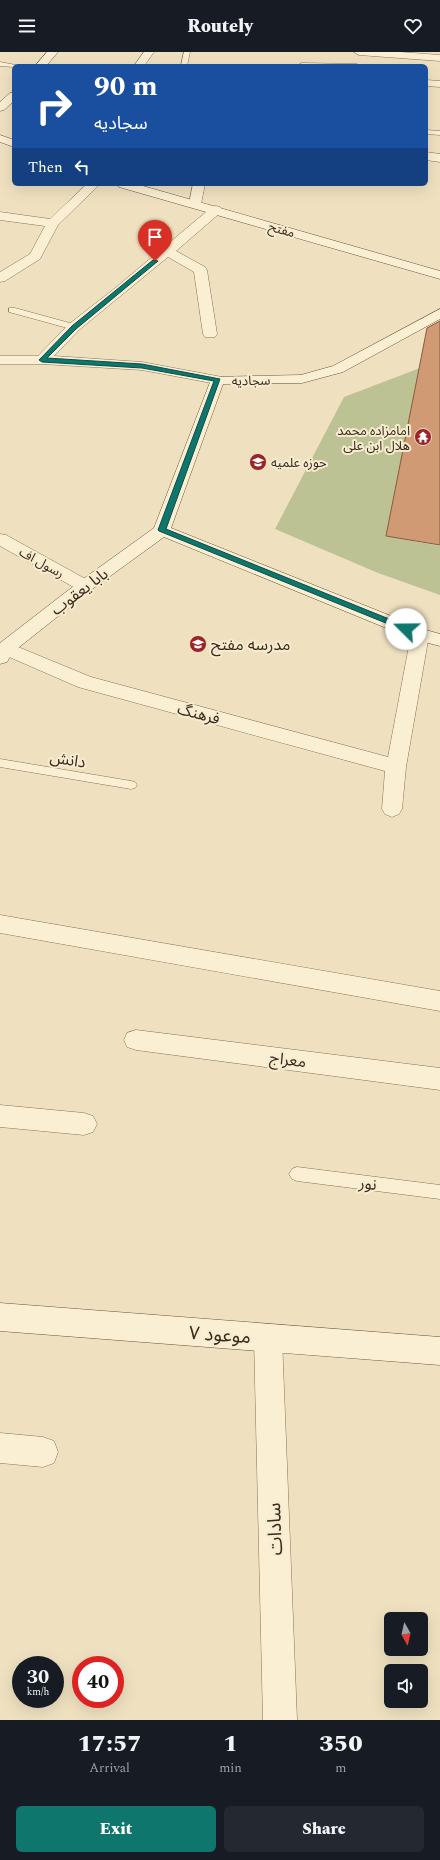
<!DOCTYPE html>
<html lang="en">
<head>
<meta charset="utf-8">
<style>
	:root { --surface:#171b24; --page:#242831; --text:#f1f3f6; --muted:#9ea1a6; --accent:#0f766e }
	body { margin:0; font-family:Spectral,"Noto Sans Arabic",serif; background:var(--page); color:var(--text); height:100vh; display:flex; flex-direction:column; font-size:15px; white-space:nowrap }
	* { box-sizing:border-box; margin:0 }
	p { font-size:13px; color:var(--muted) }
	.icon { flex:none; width:22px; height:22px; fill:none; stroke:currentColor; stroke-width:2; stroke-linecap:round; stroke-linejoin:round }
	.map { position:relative; height:1668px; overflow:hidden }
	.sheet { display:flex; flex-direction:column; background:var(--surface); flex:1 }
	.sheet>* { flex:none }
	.guide { position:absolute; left:12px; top:12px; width:416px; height:122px; border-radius:6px; box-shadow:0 4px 16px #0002; background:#1a4fa0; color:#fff; overflow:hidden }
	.needle { width:26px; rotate:172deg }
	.controls { position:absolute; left:384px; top:1560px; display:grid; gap:8px }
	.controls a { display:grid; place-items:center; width:44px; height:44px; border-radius:6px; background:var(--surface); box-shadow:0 4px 16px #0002; font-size:20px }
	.speed { position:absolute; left:12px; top:1604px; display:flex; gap:8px; font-size:20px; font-weight:700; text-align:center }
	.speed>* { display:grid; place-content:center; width:52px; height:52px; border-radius:50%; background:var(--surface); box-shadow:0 4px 16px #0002; line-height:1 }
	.speed small { font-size:10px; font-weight:400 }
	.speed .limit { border:6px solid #d22; background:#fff; color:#111 }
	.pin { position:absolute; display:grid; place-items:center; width:34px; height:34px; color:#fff; margin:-41px -17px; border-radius:50% 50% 50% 0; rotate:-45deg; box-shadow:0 0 4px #0007 }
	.pin .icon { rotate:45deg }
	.me { position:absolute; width:44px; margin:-22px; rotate:292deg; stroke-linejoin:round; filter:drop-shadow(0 0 3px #0008) }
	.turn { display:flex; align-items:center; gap:14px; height:84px; padding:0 16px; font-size:18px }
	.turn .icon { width:52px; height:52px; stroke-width:2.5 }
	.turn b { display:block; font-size:28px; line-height:34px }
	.then { display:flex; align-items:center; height:38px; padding:0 16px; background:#0003; gap:8px; font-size:15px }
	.eta { display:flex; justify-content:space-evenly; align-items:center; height:68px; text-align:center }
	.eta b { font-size:24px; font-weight:800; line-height:28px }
	.action { display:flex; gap:8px; margin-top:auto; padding:8px 16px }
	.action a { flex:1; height:46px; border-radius:6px; background:var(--accent); color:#fff; font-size:16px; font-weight:800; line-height:46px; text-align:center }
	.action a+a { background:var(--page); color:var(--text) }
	header { display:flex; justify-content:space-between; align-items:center; height:52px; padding:0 16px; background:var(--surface); font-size:18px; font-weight:800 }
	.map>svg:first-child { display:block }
	.cemetery { fill:#bcc293 }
	.building { fill:#cf9a74; stroke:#895b3c }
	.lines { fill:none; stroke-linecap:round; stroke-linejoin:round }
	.lane-casing { stroke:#897257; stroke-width:1 }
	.street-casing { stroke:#897257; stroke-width:1 }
	.secondary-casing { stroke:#6b533b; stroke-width:1 }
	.lane { fill:#faefd3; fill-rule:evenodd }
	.street { fill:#faefd3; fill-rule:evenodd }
	.secondary { fill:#faefd3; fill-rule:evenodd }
	.route { fill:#0f766e; stroke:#0a4d48 }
	.labels { text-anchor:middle; stroke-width:4; stroke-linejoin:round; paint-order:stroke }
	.far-street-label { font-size:13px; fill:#382a1c; stroke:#f7ebd0 }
	.far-poi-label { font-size:13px; fill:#382a1c; stroke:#f7ebd0; text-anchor:end }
	.street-label { font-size:16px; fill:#382a1c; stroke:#f7ebd0 }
	.poi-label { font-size:16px; fill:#382a1c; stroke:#f7ebd0; text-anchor:start }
	.near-street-label { font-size:19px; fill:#382a1c; stroke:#f7ebd0 }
</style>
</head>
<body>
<header><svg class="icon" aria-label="menu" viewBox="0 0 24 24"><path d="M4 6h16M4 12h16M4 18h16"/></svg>Routely<svg class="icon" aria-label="heart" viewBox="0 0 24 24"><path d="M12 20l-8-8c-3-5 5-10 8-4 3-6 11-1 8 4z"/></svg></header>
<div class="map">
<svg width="440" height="1668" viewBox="0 0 440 1668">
	<rect width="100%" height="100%" fill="#efe1c0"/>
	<polygon class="cemetery" points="420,316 386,484 440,494 440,543 378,521 275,477 344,345"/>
	<polygon class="building" points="440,269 440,493 386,484 427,276"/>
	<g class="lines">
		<g class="lane-casing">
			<g id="lane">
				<polygon points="184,0 190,0 187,14 181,14"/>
				<polygon points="0,10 21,14 14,14 14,15 0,14"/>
				<polygon points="302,11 357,12 360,14 300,14 300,12"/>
				<polygon points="426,78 440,79 440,83 426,82"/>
				<polygon points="9,256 15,256 77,273 78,275 74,277 71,277 9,260"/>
				<polygon points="0,707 131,729 135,730 137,733 135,736 131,737 0,715"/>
				<polygon points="297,1115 440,1133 440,1147 297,1129 292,1127 289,1122 292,1117"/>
			</g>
		</g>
		<g class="street-casing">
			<g id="street">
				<polygon points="144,0 154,0 144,14 134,14"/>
				<polygon points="354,0 400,0 440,3 440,9 359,3"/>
				<polygon points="426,28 440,29 440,35 426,34"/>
				<polygon points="426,100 440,102 440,110 426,108"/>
				<polygon points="87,132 100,132 58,173 40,207 5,229 0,230 0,220 30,202 45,174 0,168 0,160 50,167"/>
				<polygon points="193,132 205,132 201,152 199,155 191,155 189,152"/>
				<polygon points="216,154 220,155 222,158 220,161 176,199 205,215 207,218 217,282 215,285 205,285 203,282 194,220 168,205 79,278 54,304 142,310 222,325 224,328 222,331 217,332 142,318 42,312 0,312 0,304 38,304 69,272 114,237 212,155"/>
				<polygon points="0,482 6,483 91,530 94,534 91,538 85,540 79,538 0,494"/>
				<polygon points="420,577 427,579 429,583 406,715 402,757 399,762 392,765 385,762 382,757 385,719 78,635 0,601 0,592 6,590 91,625 388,705 411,583 413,579"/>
				<polygon points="0,863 440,939 440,959 0,881"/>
				<polygon points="136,978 440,1016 440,1038 136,998 127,995 124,988 127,981"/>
				<polygon points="0,1053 84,1061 93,1064 97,1072 93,1080 84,1083 0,1075"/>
				<polygon points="268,1272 278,1276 282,1286 297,1668 263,1668 254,1286 258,1276"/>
				<polygon points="0,1381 43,1385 54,1389 58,1400 54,1411 43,1415 0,1411"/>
			</g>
		</g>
		<g class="secondary-casing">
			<g id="secondary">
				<polygon points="47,0 58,0 46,14 35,14"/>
				<polygon points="14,40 14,49 4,58 0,59 0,50 10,41"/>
				<polygon points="0,83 14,88 14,95 0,90"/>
				<polygon points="117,132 136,132 440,219 440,227 119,135"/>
				<polygon points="440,257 440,267 343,320 302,331 223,332 171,476 426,578 440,582 440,594 413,587 164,485 91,538 13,600 7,610 0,612 0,591 79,530 154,476 212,325 301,323 333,314"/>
				<polygon points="0,1251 440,1285 440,1313 0,1279"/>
			</g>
		</g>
		<use href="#lane" class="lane"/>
		<use href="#street" class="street"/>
		<use href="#secondary" class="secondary"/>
	</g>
	<polygon class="route" points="153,208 158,209 76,277 47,306 142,312 220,327 166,477 409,575 409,578 403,578 159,479 158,478 214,329 142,316 42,310 39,308 72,274"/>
	<defs>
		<g id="temple-disc" transform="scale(0.9)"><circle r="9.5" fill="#9a2526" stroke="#f7ebd0"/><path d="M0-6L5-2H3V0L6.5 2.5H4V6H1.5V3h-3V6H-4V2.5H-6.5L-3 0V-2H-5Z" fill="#fff"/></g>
		<g id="school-disc" transform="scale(0.9)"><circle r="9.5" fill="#9a2526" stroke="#f7ebd0"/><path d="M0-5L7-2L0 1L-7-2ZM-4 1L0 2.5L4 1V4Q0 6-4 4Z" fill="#fff"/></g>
	</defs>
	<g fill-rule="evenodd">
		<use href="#temple-disc" x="423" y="385"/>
		<use href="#school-disc" x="258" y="410"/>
		<use href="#school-disc" x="198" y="592"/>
	</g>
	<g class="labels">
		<g class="far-street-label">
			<text transform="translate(282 177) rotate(16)" y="5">مفتح</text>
			<text transform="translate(251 328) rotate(-1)" y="5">سجادیه</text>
			<text transform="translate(42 510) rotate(29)" y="5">رسول اف</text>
		</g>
		<g class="far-poi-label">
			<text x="410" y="383">امامزاده محمد<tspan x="410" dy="15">هلال ابن علی</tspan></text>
			<text x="271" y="415" text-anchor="start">حوزه علمیه</text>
		</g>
		<g class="street-label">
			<text transform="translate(79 539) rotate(-37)" y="6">بابا یعقوب</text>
			<text transform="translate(199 661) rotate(15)" y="6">فرهنگ</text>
			<text transform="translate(68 707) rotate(9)" y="6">دانش</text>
			<text transform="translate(288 1007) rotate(7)" y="6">معراج</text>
			<text transform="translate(368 1131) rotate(7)" y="6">نور</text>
		</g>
		<g class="poi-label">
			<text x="211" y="598">مدرسه مفتح</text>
		</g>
		<g class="near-street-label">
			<text transform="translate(220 1282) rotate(4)" y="7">موعود ۷</text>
			<text transform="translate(274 1477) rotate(-92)" y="7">سادات</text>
		</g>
	</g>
</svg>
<div class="controls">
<a><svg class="needle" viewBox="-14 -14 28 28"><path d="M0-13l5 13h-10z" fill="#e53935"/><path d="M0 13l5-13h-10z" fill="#9ea1a6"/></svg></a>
<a><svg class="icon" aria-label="sound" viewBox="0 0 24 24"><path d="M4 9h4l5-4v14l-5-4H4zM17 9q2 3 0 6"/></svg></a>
</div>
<div class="speed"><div>30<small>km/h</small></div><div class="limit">40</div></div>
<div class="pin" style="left:155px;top:209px;background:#d93025"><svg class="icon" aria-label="arrive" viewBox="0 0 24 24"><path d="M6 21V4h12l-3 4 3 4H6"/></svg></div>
<svg class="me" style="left:406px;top:577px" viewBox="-20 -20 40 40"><circle r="19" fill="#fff"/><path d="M0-13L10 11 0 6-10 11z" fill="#0f766e"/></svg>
<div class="guide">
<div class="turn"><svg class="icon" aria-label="right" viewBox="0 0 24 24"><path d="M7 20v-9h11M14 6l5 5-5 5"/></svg><div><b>90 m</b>سجادیه</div></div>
<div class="then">Then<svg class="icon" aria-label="left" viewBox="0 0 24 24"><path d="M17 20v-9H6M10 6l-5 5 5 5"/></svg></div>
</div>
</div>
<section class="sheet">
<div class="eta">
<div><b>17:57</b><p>Arrival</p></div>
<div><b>1</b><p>min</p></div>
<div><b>350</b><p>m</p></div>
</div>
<div class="action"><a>Exit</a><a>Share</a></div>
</section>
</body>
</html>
